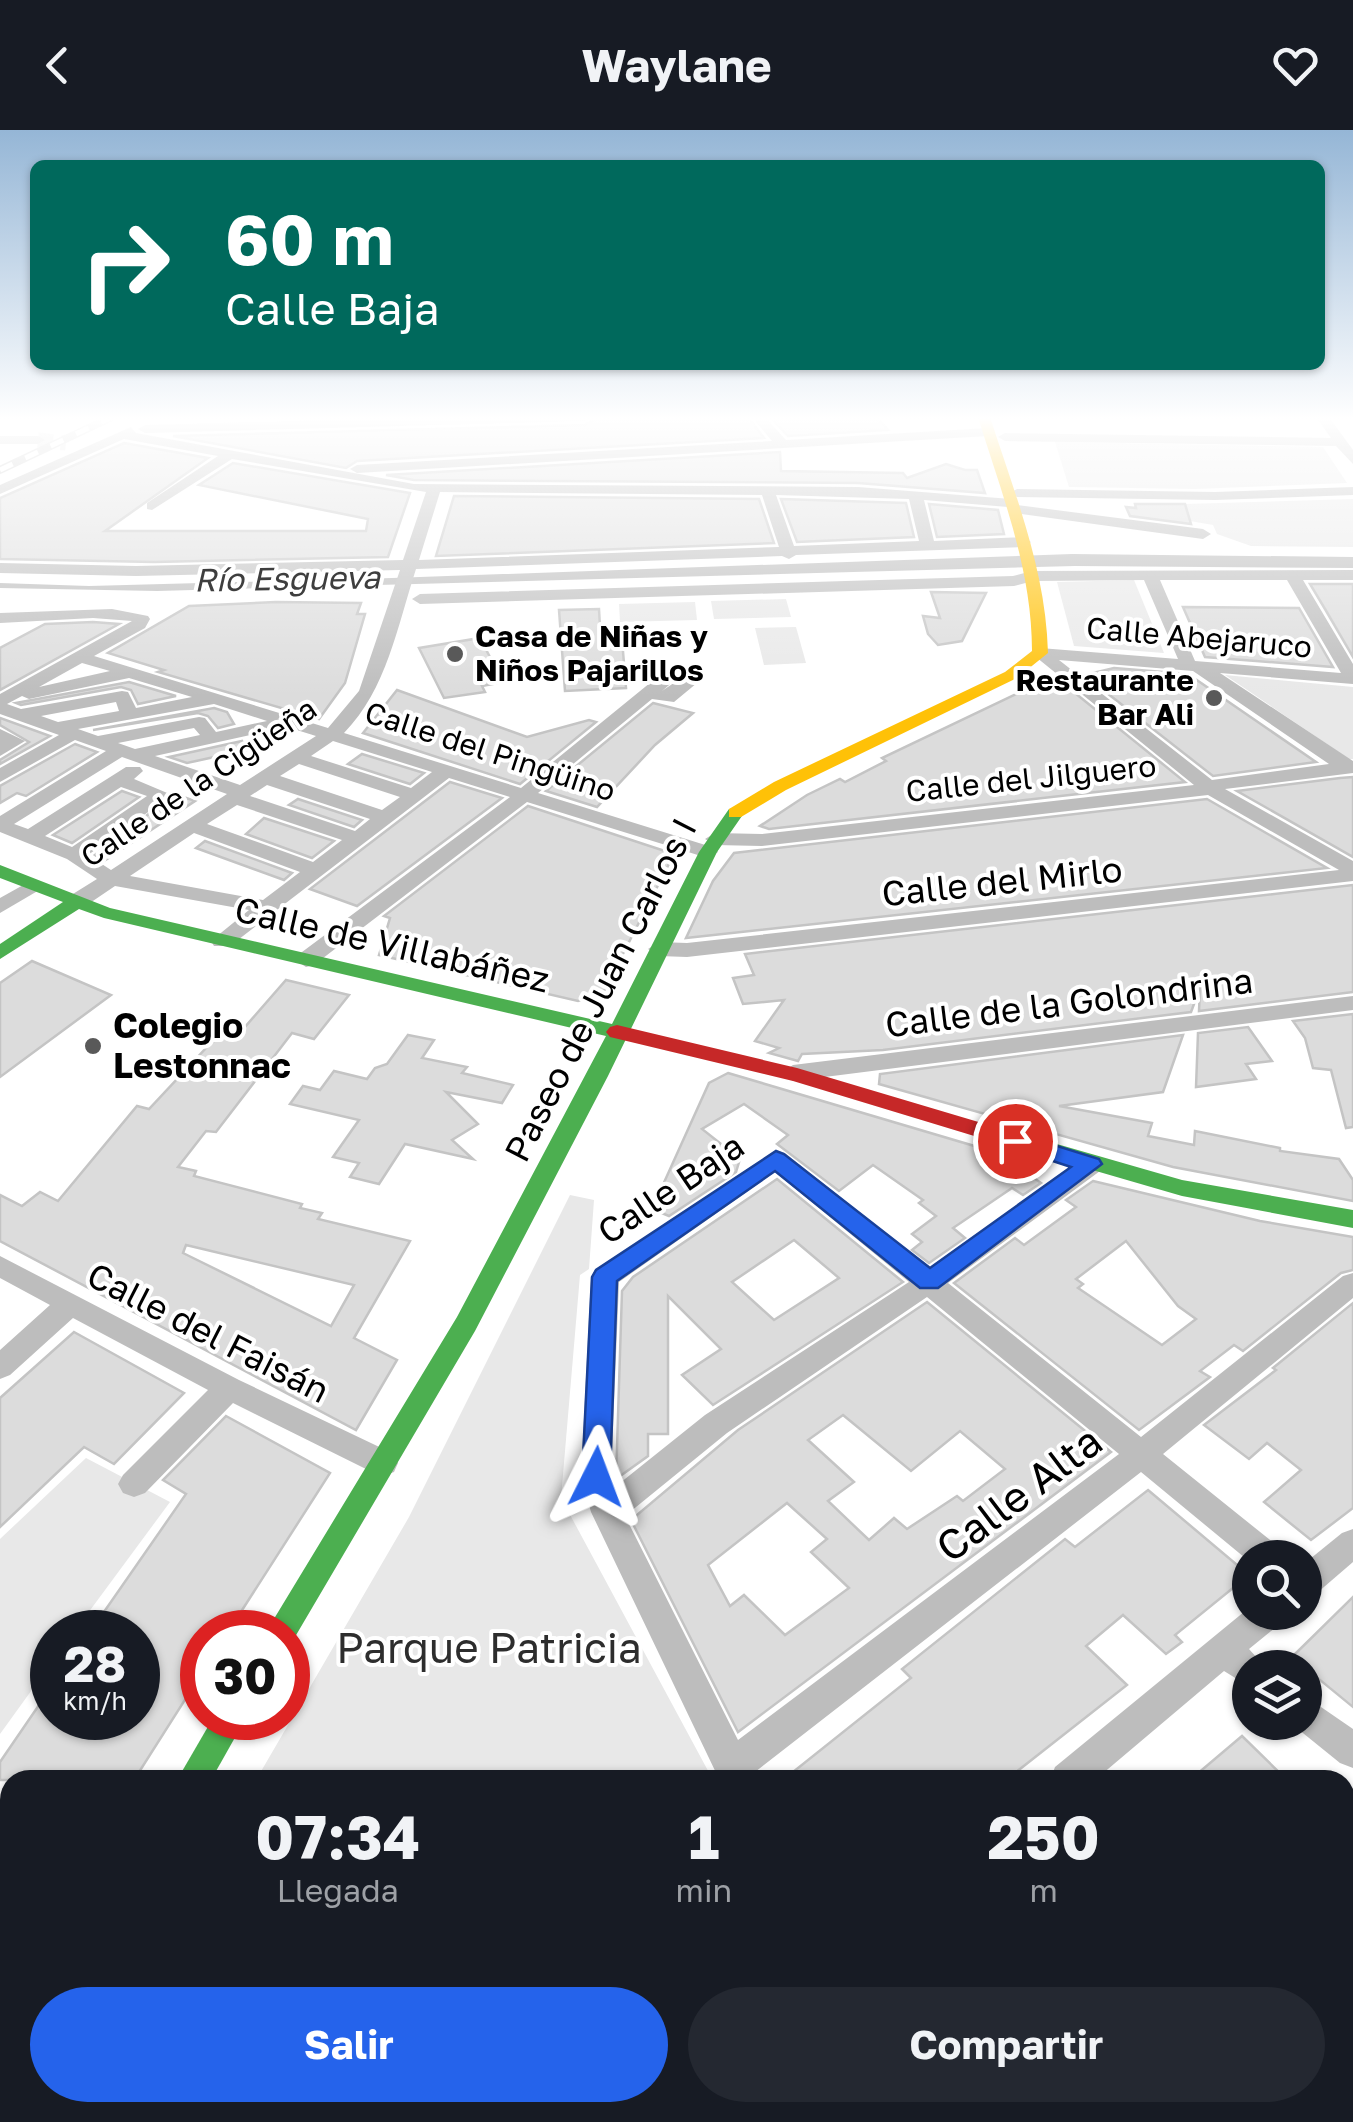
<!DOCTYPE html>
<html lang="es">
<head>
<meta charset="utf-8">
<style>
	:root { --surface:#171b24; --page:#242831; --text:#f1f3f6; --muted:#9ea1a6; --accent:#2563eb }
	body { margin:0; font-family:"Golos Text",sans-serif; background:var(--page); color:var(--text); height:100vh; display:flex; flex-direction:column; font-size:38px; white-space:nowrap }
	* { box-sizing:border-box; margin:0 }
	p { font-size:32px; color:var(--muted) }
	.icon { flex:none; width:55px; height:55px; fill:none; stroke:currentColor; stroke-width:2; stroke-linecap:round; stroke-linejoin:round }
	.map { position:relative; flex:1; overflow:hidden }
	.details { position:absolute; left:0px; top:1640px; width:1355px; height:352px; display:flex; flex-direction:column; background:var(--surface); border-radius:30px 30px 0 0; box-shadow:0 2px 8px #0004 }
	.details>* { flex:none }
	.guide { position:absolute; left:30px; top:30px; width:1295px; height:210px; border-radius:15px; box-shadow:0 2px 8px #0004; background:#00695c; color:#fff; overflow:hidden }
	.buttons { position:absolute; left:1232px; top:1410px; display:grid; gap:20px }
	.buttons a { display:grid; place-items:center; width:90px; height:90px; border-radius:50%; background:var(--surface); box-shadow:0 2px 8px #0004; font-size:50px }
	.speed { position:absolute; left:30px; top:1480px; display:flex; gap:20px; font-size:50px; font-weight:700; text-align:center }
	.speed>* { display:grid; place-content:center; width:130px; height:130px; border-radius:50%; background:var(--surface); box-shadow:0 2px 8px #0004; line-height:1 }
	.speed small { font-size:25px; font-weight:400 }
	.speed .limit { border:15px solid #d22; background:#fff; color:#111 }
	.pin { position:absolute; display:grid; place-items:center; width:85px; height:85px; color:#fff; margin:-42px; border:5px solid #fff; border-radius:50%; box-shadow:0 2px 10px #0007 }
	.me { position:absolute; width:110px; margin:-55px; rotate:3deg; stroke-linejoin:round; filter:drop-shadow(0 0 8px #0008) }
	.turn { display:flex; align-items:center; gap:35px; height:210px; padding:0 30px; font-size:45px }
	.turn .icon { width:130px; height:130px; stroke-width:2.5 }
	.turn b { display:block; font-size:70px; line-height:85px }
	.eta { display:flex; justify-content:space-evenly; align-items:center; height:170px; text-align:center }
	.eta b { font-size:60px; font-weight:700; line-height:70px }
	.cta { display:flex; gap:20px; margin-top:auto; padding:20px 30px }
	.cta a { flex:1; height:115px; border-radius:60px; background:var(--accent); color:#fff; font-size:40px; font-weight:700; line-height:115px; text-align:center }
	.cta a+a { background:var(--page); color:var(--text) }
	header { display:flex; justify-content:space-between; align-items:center; height:130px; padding:0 30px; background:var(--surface); font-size:45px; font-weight:700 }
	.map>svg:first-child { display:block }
	.green { fill:#e8e8e8 }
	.water { fill:#bababa }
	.building { fill:#dcdcdc; stroke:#c4c4c4; stroke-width:2.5; fill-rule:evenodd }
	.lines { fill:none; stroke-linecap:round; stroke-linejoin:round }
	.street-tunnel { stroke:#d9d9d9; stroke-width:15; stroke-dasharray:15 8; stroke-linecap:butt }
	.street { fill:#bdbdbd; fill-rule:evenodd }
	.fast { fill:#4caf50; fill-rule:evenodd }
	.slow { fill:#ffc107; fill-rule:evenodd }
	.jam { fill:#c62828; fill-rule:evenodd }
	.rail-casing { stroke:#bdbdbd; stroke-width:8 }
	.rail { stroke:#fff; stroke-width:5; stroke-dasharray:14; stroke-linecap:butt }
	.route { fill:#2563eb; stroke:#184099; stroke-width:2.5 }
	.poi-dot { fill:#595959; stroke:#fff; stroke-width:4 }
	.labels { text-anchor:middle; stroke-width:8; stroke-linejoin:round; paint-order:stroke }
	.far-poi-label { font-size:30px; font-weight:bold; fill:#000; stroke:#fff; text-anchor:start }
	.far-street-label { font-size:30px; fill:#000; stroke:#fff }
	.far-water-label { font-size:32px; font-style:italic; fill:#3e3e3e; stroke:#fff }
	.street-label { font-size:35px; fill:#000; stroke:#fff }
	.poi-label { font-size:35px; font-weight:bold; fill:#000; stroke:#fff; text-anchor:start }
	.near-street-label { font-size:42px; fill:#000; stroke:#fff }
	.near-park-label { font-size:42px; fill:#2d2d2d; stroke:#fff }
</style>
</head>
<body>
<header><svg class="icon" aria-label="back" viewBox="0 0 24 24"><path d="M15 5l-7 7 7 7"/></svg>Waylane<svg class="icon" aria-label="heart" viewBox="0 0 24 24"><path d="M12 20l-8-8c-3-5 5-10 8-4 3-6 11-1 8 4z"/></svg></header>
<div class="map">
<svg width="1353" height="1992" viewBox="0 0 1353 1992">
	<rect width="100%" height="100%" fill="#fff"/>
	<g class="green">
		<polygon points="1055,312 1323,317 1347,353 1195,359 1069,357"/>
		<polygon points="1353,369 1353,417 1251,416 1217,404 1213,395 1190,391 1185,374"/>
		<polygon points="1134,450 1164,523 1074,516 1057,452"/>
		<polygon points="786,469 791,487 714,489 711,471"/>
		<polygon points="695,472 697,490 620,492 619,474"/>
		<polygon points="796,497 806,533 764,535 755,498"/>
		<polygon points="1225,545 1353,557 1353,629 1349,629"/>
		<polygon points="570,1065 594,1070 589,1139 580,1145 561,1368 713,1650 256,1650 409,1387"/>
		<polygon points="86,1328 170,1372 74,1502 52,1502 52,1532 0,1604 0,1409"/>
		<polygon points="65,1982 892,1982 898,1992 60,1992"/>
	</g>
	<polygon class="water" points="1072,424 1353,427 1353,438 1075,436 157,461 0,458 0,453 89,456 392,448"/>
	<g class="building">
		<polygon points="660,287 748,287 764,308 357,331 346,338 173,306 585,295 595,289"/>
		<polygon points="770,287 877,287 888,300 788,306"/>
		<polygon points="124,313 208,328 105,401 366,401 368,389 199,355 233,333 410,363 388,427 154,432 0,429 0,368"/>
		<polygon points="780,322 781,341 903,343 907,348 946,334 965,340 977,340 985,363 858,353 414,350 386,345"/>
		<polygon points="454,366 759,369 774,413 436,426"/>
		<polygon points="781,369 906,373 914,407 797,412"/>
		<polygon points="929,374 998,380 1004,404 937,407"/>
		<polygon points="1135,374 1185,374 1191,394 1130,386 1126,377 1136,378"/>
		<polygon points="1310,454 1353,454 1353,527 1325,479"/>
		<polygon points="931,462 986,463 962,511 938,515 928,504 923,486 940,488"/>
		<polygon points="276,472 361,473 357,484 365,484 345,553 319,589 158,542 164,540 108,523 189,476"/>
		<polygon points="1183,477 1299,478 1333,537 1205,527"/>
		<polygon points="599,479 600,497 621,497 626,558 565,561 559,480"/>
		<polygon points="93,492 119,494 0,560 0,518 45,494"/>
		<polygon points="480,508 503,552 482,556 485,562 444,568 419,518"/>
		<polygon points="1114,538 1188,544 1316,632 1213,646 1084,545"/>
		<polygon points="1054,546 1185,652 769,699 760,696 807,665 840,649 845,652 886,631 882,628"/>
		<polygon points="129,552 176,566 138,574 131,560 121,557 21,575 16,573"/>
		<polygon points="397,560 527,607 589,590 596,592 520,654 363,603"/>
		<polygon points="653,573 693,583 655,615 597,677 546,661"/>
		<polygon points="214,578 227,582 234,594 218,598 208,586 198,583 93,600"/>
		<polygon points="0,588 50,606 0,634 0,630 29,612 0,595"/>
		<polygon points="242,611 246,620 187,633 169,627"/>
		<polygon points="75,614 97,622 26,666 17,663 0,673 0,656"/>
		<polygon points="362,624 424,643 410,654 348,634"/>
		<polygon points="1353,647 1353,727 1237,661 1340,648"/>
		<polygon points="450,652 502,668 357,776 310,759"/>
		<polygon points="122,661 139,667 72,713 53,705"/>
		<polygon points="175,664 195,671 104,731 95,725"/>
		<polygon points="298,669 304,671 362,690 354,697 289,675"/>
		<polygon points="1207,669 1327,738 686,808 713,751 734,723"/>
		<polygon points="528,676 674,724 603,863 578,871 379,825 390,788 384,786"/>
		<polygon points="264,688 334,711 312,728 246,704"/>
		<polygon points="205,711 292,743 284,750 196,718"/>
		<polygon points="1353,755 1353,862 1199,881 1200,858 1191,882 883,920 802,924 798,931 769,923 779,918 755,911 784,870 743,874 733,848 754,845 745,824"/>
		<polygon points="32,831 111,865 0,947 0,853"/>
		<path d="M286 850 349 865 314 909 292 903 216 1002 206 1001 178 1037 196 1041 194 1046 302 1074 300 1078 322 1083 318 1089 410 1111 354 1208 397 1230 356 1300 0 1111V1065L22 1076 40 1062 58 1071 137 976 149 979 208 916 226 901 244 898ZM186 1115 354 1155 331 1196 183 1123Z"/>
		<polygon points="1353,884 1353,997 1346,998 1331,940 1313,938 1305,908 1293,891"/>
		<polygon points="1248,897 1272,931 1246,934 1256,949 1196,957 1198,903"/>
		<polygon points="408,905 434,910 422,928 467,937 462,943 513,955 502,973 446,962 478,994 452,1010 473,1029 405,1014 379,1054 350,1047 359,1033 333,1027 359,990 290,974 303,956 320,960 334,941 367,949 375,938 387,934"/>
		<polygon points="1183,905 1163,962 1059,976 1152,993 1148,1006 1194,1015 1195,1001 1280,1018 1280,1021 1339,1029 1353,1050 1353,1071 1173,1037 879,954 880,944"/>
		<polygon points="728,943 998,1023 1041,1053 1023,1065 1012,1058 953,1098 965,1108 929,1133 912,1120 922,1112 912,1104 936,1086 919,1073 923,1070 873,1035 839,1061 777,1014 788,1005 744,974 702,999 740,1029 736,1042 669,1086 652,1079 709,953"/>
		<path d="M777 1049 903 1152 713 1275 682 1245 721 1219 668 1166V1304H648V1326L616 1349 622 1161 633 1147ZM794 1110 839 1148 774 1190 732 1152Z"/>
		<path d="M1093 1051 1260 1091 1353 1107V1140L1341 1143 1243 1221 1234 1215 1200 1241 1210 1247 1139 1300 954 1153 1015 1108 1024 1115 1076 1077 1066 1070ZM1126 1111 1178 1176 1196 1189 1162 1215 1078 1158 1083 1154 1076 1149Z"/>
		<path d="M927 1172 1111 1322 738 1602 631 1390 738 1300ZM843 1285 911 1341 960 1301 1005 1339 963 1371 957 1366 907 1399 894 1388 869 1410 828 1371 854 1352 808 1310ZM787 1373 827 1409 811 1422 849 1458 785 1505 744 1465 730 1476 708 1435Z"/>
		<polygon points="1353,1173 1353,1378 1311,1410 1264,1372 1301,1340 1267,1313 1249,1329 1204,1295 1276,1240 1273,1238"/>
		<polygon points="74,1202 184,1263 114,1334 84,1317 0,1397 0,1268"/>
		<polygon points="226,1286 330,1343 228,1502 202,1502 202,1543 134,1650 0,1650 0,1632 52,1556 52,1588 138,1588 138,1502 90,1502 186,1364 163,1350"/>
		<polygon points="1148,1360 1249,1445 1175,1505 1182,1512 1166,1524 1123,1485 1086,1516 1127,1555 1006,1650 783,1650 911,1548 902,1539 1065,1409 1075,1417"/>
		<polygon points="1353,1467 1353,1577 1292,1527"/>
		<polygon points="1242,1606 1287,1650 1190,1650"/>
	</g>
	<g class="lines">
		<polyline class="street-tunnel" points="38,310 66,313"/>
		<g class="street">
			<polygon points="446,287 592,287 585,291 145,303 138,299 145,295"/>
			<polygon points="752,287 765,287 786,310 988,298 995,302 988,306 357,343 350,339 357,335 772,311"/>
			<polygon points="1316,287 1329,287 1353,320 1353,334 1336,316 1005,311 998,307 1005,303 1331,308"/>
			<path d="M131 297 136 303 414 354 858 357 1011 369 1017 375 1203 399 1211 404 1203 409 1014 383 1008 377 924 370 934 411 1023 407 1031 412 1023 417 796 425 789 429 782 426 416 439C397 497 387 559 344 603L521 658 672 535 703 540V548L674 572 652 569 538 663 715 718 718 722 708 728 701 726 527 672 314 835 306 837 295 830 298 825 510 667 449 648 230 816H214L211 811 249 780 115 756 84 777H68L65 772 68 767 97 749 67 729 0 702V686L106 621 75 610 0 652V638L59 605 0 584V564L132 491 93 488 0 493V483L112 479 148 486 150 489 145 498 94 526 328 598 359 561 400 440 136 446 0 443V433L136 436 403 430 426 362 232 329 152 380 147 379V373L218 326 124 309 0 364V355ZM440 362 762 365 779 417 419 430ZM776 365 909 369 919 411 794 416ZM82 533 110 541 39 557ZM681 545 684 546 662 561ZM129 548 192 567 136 578 128 562 122 561 21 579 7 574 22 566 29 569ZM116 572 119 581 58 592 41 586ZM214 574 267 591 216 602 205 588 199 587 98 606 78 599ZM287 597 316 606 240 655 155 626ZM194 598 200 605 135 619 118 613ZM333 611 432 642 411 658 311 626ZM122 627 227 664 111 740 88 725 172 665 134 649 143 641 140 637H126L28 699 14 694ZM299 634 400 667 382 680 280 646ZM267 655 370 689 355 701 250 666ZM121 657 147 666 72 717 45 706ZM237 675 342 710 313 732 207 694ZM194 703 300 742 263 770 130 746Z"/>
			<polygon points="0,306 38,306 45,310 38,314 0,314"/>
			<polygon points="1353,357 1353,365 1215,370 1017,367 1010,363 1017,359 1215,362"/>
			<path d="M1353 440V450H1303L1353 534V554L1220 543 1353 631V643L1225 659 1353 731V751L687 827 659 826 648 819 659 812 687 813 1339 740 1208 665 762 716 715 715 705 709 715 703 762 704 1194 655 1031 523 1040 518 1178 529 1144 450 1033 451 1014 456 420 474 412 469 420 464 1013 446 1032 441ZM1160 450H1287L1341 543 1195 531ZM1059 530 1193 541 1329 634 1212 650Z"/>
			<polygon points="0,599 25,611 0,626"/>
			<polygon points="34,749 44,755 41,759 0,783 0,768"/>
			<polygon points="1353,866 1353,880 793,951 781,943 793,935"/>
			<path d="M776 1020 785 1023 929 1138 1082 1029H1100L1104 1035 1100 1041 948 1153 1141 1307 1343 1146 1353 1143V1168L1163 1324 1280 1418 1285 1428H1250V1432L1141 1342 755 1642 758 1650 719 1649 591 1382 581 1347 591 1147 595 1140ZM775 1042 909 1152 705 1285 615 1357 611 1347 619 1152ZM927 1167 1119 1324 738 1610 625 1386 727 1303Z"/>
			<polygon points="0,1126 239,1250 394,1324 398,1333 394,1342 383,1346 372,1342 233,1273 145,1363 134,1367 123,1363 118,1354 123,1345 208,1260 73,1188 10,1245 0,1249 0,1220 50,1175 0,1148"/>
			<polygon points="1353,1399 1353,1432 1317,1463 1305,1468 1305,1433 1342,1403"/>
			<polygon points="1250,1477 1250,1482 1285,1482 1281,1493 1249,1519 1266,1538 1250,1538 1250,1557 1224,1541 1095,1650 1050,1650 1055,1637"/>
			<polygon points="1305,1566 1353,1599 1353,1638 1340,1633 1293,1595 1305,1592"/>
			<polygon points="934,1982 978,1982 982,1992 938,1992"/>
		</g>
		<g class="fast">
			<polygon points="735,678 744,683 717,722 608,946 475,1201 292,1512 288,1513 288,1502 266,1502 457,1187 606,906 104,788 79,779 0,829 0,814 63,772 0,748 0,735 110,778 612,894 699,722 729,679"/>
			<polygon points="994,996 1182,1050 1353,1080 1353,1098 1182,1066 986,1009 983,1004"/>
			<polygon points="213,1588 246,1588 211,1650 177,1650"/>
		</g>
		<g class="slow">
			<path d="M978 287H990C1015 365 1046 440 1048 523L1017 548 786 660 741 687H729V679L774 652 1005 542 1032 521C1032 439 1002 365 978 287Z"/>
			<polygon points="10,1940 10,1982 17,1982 13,1989 0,1992 0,1945"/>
		</g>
		<polygon class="jam" points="617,895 797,938 1002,999 1005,1004 994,1012 793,951 610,907 606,902 610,897"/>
		<g class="rail-casing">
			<polyline id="rail" points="0,340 112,287"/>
		</g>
		<use href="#rail" class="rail"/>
	</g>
	<linearGradient id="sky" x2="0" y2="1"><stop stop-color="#95b6d6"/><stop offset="0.51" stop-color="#fff"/><stop offset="1" stop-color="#fff" stop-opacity="0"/></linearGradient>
	<rect width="1353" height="566" fill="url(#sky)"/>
	<polygon class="route" points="1015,1003 1099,1029 1102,1034 938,1158 920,1158 775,1041 617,1151 610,1347 606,1355 596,1359 586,1355 582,1347 592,1147 596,1140 776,1021 784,1024 930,1138 1071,1037 1007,1016 1004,1011"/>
	<g class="poi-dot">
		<circle cx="455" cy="524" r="10"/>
		<circle cx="1214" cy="568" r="10"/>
		<circle cx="93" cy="916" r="10"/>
	</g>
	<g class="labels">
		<g class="far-poi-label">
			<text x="475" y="517">Casa de Niñas y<tspan x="475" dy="34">Niños Pajarillos</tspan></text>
			<text x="1194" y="561" text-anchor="end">Restaurante<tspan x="1194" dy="34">Bar Ali</tspan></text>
		</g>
		<g class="far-street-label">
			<text transform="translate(1199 508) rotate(5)" y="10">Calle Abejaruco</text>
			<text transform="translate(490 622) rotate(18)" y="10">Calle del Pingüino</text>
			<text transform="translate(1031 649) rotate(-6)" y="10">Calle del Jilguero</text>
			<text transform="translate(199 653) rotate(-34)" y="10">Calle de la Cigüeña</text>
		</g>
		<g class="far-water-label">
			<text transform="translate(287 449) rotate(-1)" y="11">Río Esgueva</text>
		</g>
		<g class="street-label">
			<text transform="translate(1002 752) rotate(-6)" y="12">Calle del Mirlo</text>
			<text transform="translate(392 815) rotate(13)" y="12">Calle de Villabáñez</text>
			<text transform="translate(601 860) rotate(-63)" y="12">Paseo de Juan Carlos I</text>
			<text transform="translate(1069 873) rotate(-7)" y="12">Calle de la Golondrina</text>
			<text transform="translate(671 1059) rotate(-34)" y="12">Calle Baja</text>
			<text transform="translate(208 1203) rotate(27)" y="12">Calle del Faisán</text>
		</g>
		<g class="poi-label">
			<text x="113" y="908">Colegio<tspan x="113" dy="40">Lestonnac</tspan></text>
		</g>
		<g class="near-street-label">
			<text transform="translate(1019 1364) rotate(-37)" y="15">Calle Alta</text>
		</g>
		<g class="near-park-label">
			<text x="489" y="1533">Parque Patricia</text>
		</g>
	</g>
</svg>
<div class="buttons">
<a><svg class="icon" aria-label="search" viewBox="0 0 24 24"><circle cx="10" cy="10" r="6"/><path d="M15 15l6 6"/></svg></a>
<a><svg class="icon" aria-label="layers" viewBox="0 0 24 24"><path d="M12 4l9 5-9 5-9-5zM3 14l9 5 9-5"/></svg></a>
</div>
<div class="speed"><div>28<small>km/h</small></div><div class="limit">30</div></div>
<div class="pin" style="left:1015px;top:1011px;background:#d93025"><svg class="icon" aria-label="arrive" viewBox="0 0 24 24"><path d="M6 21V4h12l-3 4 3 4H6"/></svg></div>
<svg class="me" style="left:596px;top:1347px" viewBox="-20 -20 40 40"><path d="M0-17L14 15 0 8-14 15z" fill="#2563eb" stroke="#fff" stroke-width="4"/></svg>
<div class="guide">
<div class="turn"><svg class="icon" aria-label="right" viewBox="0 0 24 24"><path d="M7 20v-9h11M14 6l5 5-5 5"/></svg><div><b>60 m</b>Calle Baja</div></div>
</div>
<section class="details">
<div class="eta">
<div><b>07:34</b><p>Llegada</p></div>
<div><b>1</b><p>min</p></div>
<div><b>250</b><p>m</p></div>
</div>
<div class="cta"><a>Salir</a><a>Compartir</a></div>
</section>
</div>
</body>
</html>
